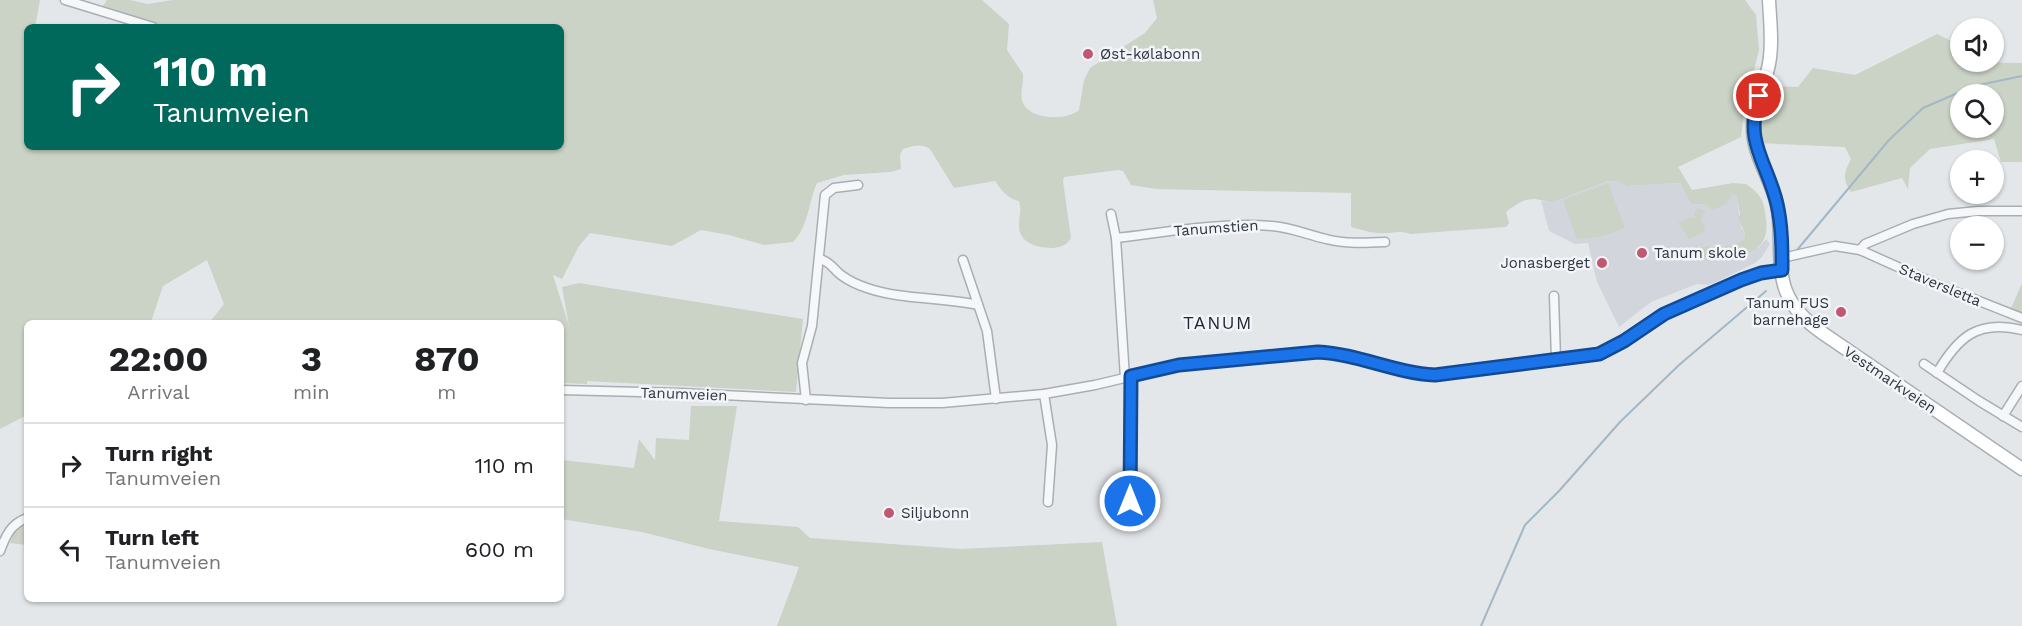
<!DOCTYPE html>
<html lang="en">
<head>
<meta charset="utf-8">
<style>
	:root { --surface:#fff; --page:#f6f6f6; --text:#202124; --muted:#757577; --line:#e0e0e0 }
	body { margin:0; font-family:"Work Sans",sans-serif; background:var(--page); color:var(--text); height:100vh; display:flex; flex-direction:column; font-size:22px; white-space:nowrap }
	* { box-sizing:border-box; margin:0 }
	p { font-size:20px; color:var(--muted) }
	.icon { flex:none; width:33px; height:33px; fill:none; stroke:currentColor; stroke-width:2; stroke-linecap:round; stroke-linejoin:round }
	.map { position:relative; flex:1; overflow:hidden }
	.panel { position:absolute; left:24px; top:320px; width:540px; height:282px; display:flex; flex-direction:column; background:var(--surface); border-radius:9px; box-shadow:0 2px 4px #0004 }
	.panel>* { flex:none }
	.guide { position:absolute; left:24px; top:24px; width:540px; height:126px; border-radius:9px; box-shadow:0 2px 4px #0004; background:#00695c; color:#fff; overflow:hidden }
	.buttons { position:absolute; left:1950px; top:18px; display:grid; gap:12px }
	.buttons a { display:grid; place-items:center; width:54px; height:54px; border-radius:50%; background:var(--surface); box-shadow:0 2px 4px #0004; font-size:30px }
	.pin { position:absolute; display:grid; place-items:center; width:51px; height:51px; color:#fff; margin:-26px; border:3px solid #fff; border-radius:50%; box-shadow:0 2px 6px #0007 }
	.me { position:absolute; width:66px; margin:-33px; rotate:0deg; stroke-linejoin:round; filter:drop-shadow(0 0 4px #0008) }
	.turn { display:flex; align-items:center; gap:21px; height:126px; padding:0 30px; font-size:27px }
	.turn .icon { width:78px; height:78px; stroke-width:2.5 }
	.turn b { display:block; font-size:42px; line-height:51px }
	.eta { display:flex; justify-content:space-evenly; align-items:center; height:102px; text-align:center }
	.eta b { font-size:36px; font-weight:700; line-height:42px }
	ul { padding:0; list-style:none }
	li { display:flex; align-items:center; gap:18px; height:84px; padding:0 30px; border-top:2px solid var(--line) }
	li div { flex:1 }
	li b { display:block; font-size:22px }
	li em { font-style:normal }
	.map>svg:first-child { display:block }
	.built { fill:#d2d6dc }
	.green { fill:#cad3c6; fill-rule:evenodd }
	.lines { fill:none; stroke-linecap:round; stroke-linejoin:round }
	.stream { stroke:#a3b7c6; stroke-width:2 }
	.street-casing { stroke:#a9aeb4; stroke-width:11 }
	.secondary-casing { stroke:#a9aeb4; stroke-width:15 }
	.street { stroke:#f6f7f9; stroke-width:8 }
	.secondary { stroke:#fff; stroke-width:12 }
	.route-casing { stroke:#114b97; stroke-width:15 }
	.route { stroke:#1a73e8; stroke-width:10 }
	.poi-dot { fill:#c05871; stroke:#f3f5f8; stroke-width:2 }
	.labels { text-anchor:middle; stroke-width:5; stroke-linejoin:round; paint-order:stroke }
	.poi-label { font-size:15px; fill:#2d3641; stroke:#f3f5f8; text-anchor:start }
	.street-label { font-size:15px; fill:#2d3641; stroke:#f3f5f8 }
	.quarter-label { font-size:18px; letter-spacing:1.5px; fill:#1f2732; stroke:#f3f5f8 }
</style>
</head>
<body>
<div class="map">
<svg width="2022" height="626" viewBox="0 0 2022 626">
	<rect width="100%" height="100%" fill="#e4e7ea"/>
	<polygon class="built" points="1608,181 1618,181 1627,186 1680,183 1691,204 1707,205 1711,210 1723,206 1732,194 1736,194 1741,227 1745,233 1744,239 1736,246 1710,246 1700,259 1737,255 1759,247 1766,239 1770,244 1762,257 1755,263 1714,283 1708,285 1697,284 1651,302 1619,327 1597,282 1588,243 1575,244 1549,231 1541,201 1556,201"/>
	<g class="green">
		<path d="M0 0H40L35 27H27V147H561V27H161L102 7 107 0H130L148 4 173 0H982L1009 24 1007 50 1023 74C1024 83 1019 94 1023 103 1030 120 1067 121 1079 110L1084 80 1090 68 1145 33 1157 18 1153 0H1745L1756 15 1759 50 1744 112 1741 137 1678 167 1692 190 1733 183 1746 184C1762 195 1764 201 1766 219 1772 260 1728 256 1700 259L1696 257 1694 249C1712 242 1728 252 1744 239L1745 233 1738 219 1740 214 1736 195 1732 194C1728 205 1722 207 1711 210L1707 205 1691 204 1680 183 1627 186 1618 181H1608L1556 201C1548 202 1542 200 1535 199 1524 198 1514 206 1506 212L1509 223 1506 227 1410 234C1400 230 1395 233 1385 233 1374 234 1362 230 1351 227V193L1156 189 1131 185 1123 171 1118 170 1064 177 1063 181 1071 238C1067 246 1058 248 1050 248 1036 248 1018 242 1019 225 1019 215 1022 212 1019 201 1007 198 1002 191 995 181L954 188 930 149C921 143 913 146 903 149L900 155 901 169 891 172 844 175 817 183C808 203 809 226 793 242L764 245 729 235 701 230 672 246 590 233 579 246 562 279 553 275 569 326 562 287 579 283 803 319 796 392 587 381V384L561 383V322H210L224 304 207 260 163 286 151 322H27V415L0 429Z"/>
		<path d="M1937 34 1960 45V62L2022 63V162H2001L1994 139 1930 149 1910 168 1908 189 1902 178 1851 192C1842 179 1844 172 1851 159L1845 147 1759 143C1757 122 1762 105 1768 86L1798 87 1813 68 1855 75ZM1960 94H1994V128H1960Z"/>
		<polygon points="1608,183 1625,228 1600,237 1577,239 1563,200"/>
		<polygon points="1697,208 1705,211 1701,220 1705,228 1704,232 1689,239 1678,223 1689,218 1697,218 1694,215"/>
		<polygon points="2022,283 2022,324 2007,318"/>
		<polygon points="691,406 737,406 719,521 798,527 810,538 961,549 1102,542 1117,626 777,626 799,567 709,549 642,532 561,519 561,460 634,468 639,439 655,460 656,438 689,440"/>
		<polygon points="27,523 27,545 10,543 17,527"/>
	</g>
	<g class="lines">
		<g class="stream">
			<polyline points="1797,250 1889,140 1923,108 1974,86 2022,76"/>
			<polyline points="1481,626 1525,525 1559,491 1620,422 1679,365 1766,291"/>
		</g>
		<g class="street-casing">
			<g id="street">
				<polyline points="65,0 153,27"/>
				<polyline points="1111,214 1116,238 1125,378"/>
				<path d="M1116 238C1168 232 1220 222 1272 226 1290 227 1308 235 1326 239 1345 244 1366 243 1385 242"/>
				<polyline points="1860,250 1865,244 1913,224 1948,214 1978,211 2022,211"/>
				<polyline points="1782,258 1835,246 1860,250 1936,284 2022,318"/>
				<path d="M820 259C831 262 833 269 841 275 849 281 858 285 867 288 902 300 941 297 978 305"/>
				<polyline points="963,260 987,331 996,399"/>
				<polyline points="1554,296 1556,360"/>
				<polyline points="1924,364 1979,401 2022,427"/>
				<path d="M1937 373C1958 337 1978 319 2022 330"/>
				<path d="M561 390 680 393 889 403H942L1044 394 1095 385 1179 365 1318 352C1358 354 1395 373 1435 375L1599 354 1624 341 1664 314 1741 280 1761 273 1782 270"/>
				<polyline points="1044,394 1052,445 1048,502"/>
				<polyline points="806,400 802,363 812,326 825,195 834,188 858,185"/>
				<polyline points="2003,416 2022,386"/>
				<polyline points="1130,520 1131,376"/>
				<path d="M0 551C6 535 11 524 27 518"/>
			</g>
		</g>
		<g class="secondary-casing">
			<path id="secondary" d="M1769 0C1770 21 1773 43 1769 64 1765 85 1754 104 1753 126 1752 154 1771 178 1777 205 1783 232 1776 265 1786 291 1793 309 1806 321 1821 332L2022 469"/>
		</g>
		<use href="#street" class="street"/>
		<use href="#secondary" class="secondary"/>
	</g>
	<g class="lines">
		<g class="route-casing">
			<path id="route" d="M1130 501 1131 376 1179 365 1318 352C1358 354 1395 373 1435 375L1599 354 1624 341 1664 314 1741 280 1761 273 1782 270C1782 248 1782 226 1777 204 1767 161 1744 144 1759 96"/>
		</g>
		<use href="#route" class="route"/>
	</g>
	<g class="poi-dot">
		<circle cx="1088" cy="54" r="6"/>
		<circle cx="1642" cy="253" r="6"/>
		<circle cx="1602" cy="263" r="6"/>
		<circle cx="1841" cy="312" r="6"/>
		<circle cx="889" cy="513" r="6"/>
	</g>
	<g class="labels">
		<g class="poi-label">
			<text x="1100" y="59">Øst-kølabonn</text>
			<text x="1654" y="258">Tanum skole</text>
			<text x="1590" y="268" text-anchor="end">Jonasberget</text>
			<text x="1829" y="308" text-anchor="end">Tanum FUS<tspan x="1829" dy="17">barnehage</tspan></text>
			<text x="901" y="518">Siljubonn</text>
		</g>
		<g class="street-label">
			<text transform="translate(1216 228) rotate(-4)" y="5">Tanumstien</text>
			<text transform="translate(1940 285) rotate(23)" y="5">Staversletta</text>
			<text transform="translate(1890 380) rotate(34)" y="5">Vestmarkveien</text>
			<text transform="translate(684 394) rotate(2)" y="5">Tanumveien</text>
		</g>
		<g class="quarter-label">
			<text x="1218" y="329">TANUM</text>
		</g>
	</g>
</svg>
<div class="buttons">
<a><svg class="icon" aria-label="sound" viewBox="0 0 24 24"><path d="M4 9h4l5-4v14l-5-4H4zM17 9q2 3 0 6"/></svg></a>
<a><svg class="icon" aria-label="search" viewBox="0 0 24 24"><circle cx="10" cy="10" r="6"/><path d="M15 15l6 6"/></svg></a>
<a>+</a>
<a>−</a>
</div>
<div class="pin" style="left:1759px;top:96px;background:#d93025"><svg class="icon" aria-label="arrive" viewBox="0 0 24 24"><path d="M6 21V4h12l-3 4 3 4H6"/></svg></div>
<svg class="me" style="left:1130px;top:501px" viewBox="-20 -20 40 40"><circle r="17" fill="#1a73e8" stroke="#fff" stroke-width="3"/><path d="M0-11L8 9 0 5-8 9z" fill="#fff"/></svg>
<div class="guide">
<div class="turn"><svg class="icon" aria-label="right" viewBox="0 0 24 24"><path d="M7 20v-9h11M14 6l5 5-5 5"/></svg><div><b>110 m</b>Tanumveien</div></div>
</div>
<section class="panel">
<div class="eta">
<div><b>22:00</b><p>Arrival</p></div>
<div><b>3</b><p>min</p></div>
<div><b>870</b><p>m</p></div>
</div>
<ul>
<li><svg class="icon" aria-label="right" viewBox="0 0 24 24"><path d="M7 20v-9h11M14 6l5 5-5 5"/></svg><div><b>Turn right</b><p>Tanumveien</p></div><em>110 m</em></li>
<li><svg class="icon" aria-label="left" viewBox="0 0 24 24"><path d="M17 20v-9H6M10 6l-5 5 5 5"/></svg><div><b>Turn left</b><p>Tanumveien</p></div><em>600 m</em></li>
</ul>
</section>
</div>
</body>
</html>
